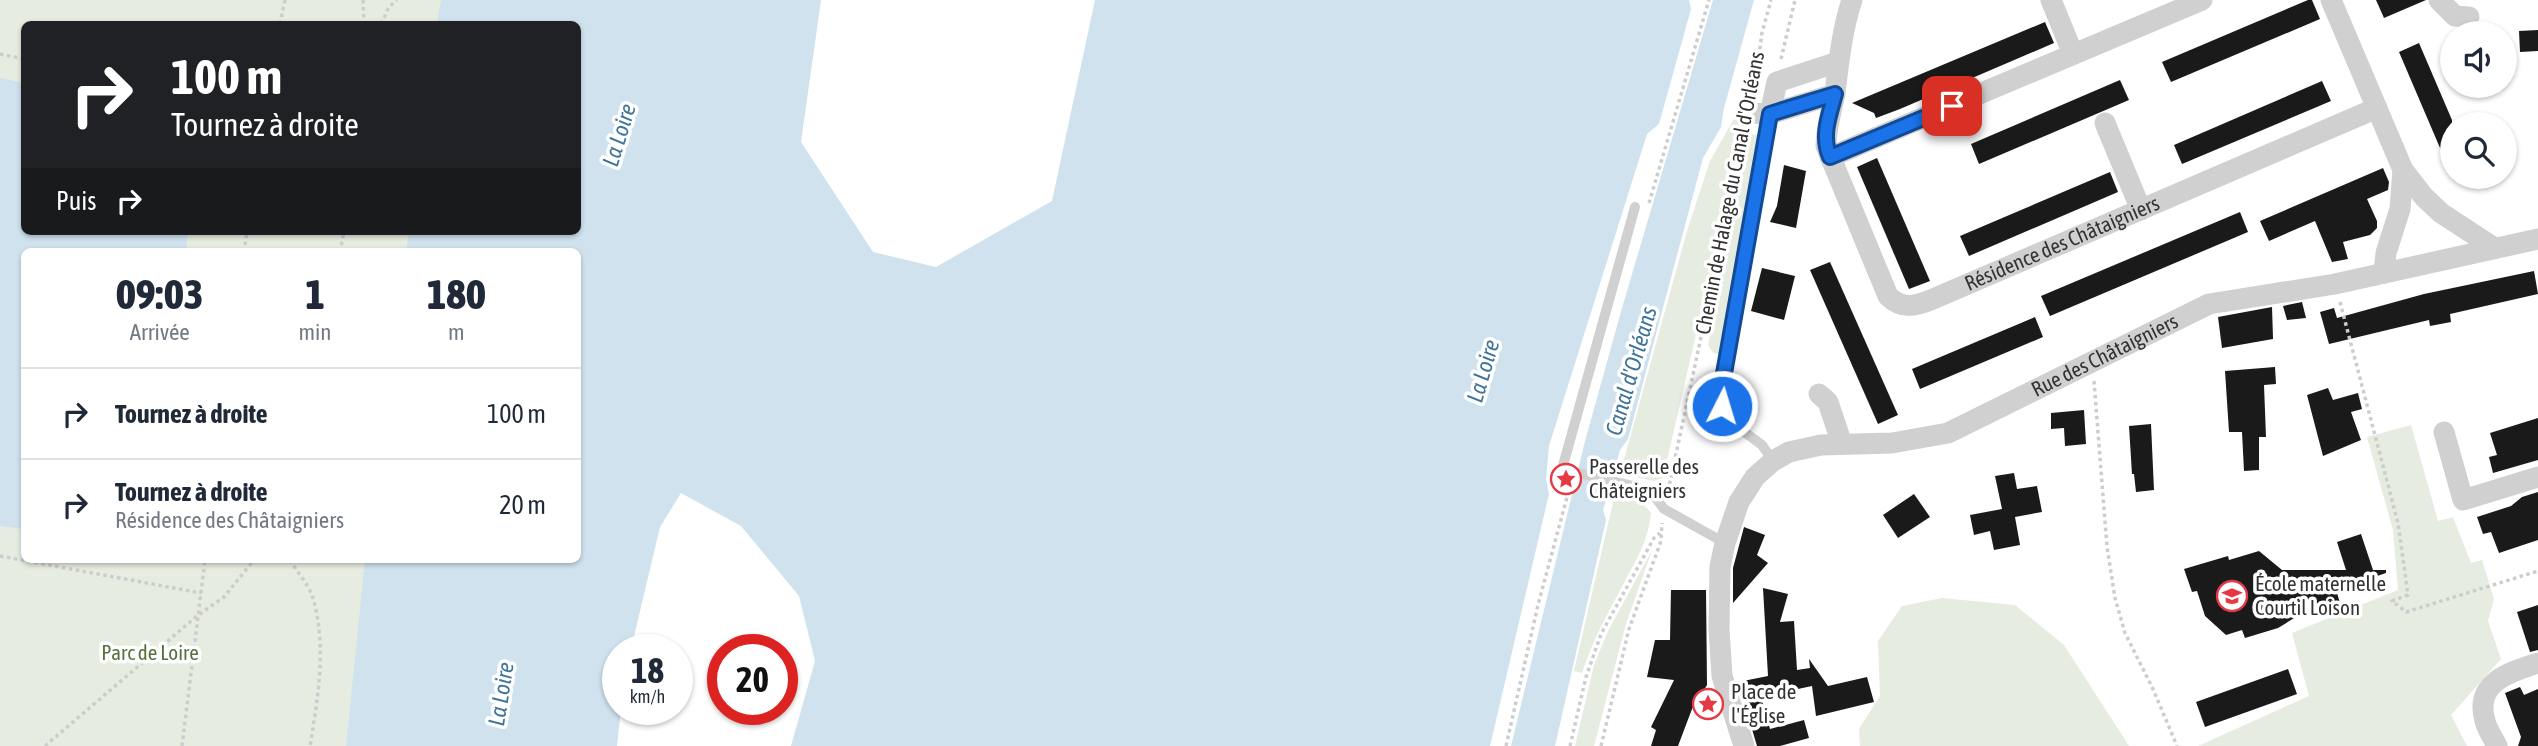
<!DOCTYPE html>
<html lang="fr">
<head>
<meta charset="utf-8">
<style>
	:root { --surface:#fff; --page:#f2f2f3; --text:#1f2937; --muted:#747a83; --line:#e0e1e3 }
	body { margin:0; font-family:"Asap Condensed",sans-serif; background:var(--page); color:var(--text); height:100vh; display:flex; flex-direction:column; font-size:26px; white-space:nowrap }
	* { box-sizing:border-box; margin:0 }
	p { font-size:23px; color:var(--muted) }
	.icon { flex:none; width:38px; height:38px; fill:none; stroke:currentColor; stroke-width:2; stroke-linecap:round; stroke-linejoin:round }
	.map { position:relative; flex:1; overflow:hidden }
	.panel { position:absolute; left:21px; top:248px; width:560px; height:315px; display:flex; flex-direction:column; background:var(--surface); border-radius:10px; box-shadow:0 2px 5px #0004 }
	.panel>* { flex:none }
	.hud { position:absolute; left:21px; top:21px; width:560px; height:214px; border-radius:10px; box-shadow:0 2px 5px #0004; background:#202124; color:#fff; overflow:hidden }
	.fabs { position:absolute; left:2440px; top:21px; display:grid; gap:14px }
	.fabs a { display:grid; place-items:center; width:77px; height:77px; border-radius:50%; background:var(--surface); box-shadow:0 2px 5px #0004; font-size:35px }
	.speed { position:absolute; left:602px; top:634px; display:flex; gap:14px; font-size:35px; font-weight:700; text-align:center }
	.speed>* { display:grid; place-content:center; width:91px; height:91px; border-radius:50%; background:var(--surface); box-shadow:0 2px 5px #0004; line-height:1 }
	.speed small { font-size:18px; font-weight:400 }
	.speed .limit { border:10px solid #d22; background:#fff; color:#111 }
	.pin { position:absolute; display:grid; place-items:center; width:60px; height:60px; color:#fff; margin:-30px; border-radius:14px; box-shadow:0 4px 10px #0006 }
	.me { position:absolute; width:77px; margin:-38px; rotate:5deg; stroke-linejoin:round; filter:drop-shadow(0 0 5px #0008) }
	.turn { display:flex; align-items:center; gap:24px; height:147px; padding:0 35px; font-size:32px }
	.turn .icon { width:91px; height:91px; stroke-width:2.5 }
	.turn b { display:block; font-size:49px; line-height:60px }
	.then { display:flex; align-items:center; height:66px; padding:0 35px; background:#0003; gap:14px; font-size:26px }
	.eta { display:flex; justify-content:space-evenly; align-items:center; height:119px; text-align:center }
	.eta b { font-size:42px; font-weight:800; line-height:49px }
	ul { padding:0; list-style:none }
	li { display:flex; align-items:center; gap:21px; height:91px; padding:0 35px; border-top:2px solid var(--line) }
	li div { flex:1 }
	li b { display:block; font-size:26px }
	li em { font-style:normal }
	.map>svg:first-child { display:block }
	.green { fill:#e6ecdf }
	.water { fill:#cfe2ee }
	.building { fill:#1a1a1a }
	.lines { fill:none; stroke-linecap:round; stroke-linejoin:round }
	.path { stroke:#cdcdcd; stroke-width:3.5; stroke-dasharray:3.5 3.5; stroke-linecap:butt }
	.lane { stroke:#d0d0d0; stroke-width:10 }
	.street { stroke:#d0d0d0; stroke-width:21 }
	.lane-bridge { stroke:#d0d0d0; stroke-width:10 }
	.route-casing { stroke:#114b97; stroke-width:18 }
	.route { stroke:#1a73e8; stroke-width:12 }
	.labels { text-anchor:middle; stroke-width:7; stroke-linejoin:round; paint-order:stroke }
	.street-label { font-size:21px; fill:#333; stroke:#fff }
	.poi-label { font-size:21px; fill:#333; stroke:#fff; text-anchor:start }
	.park-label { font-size:21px; fill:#56703f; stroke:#fff }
	.water-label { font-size:23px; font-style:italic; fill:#3f7597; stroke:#fff }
</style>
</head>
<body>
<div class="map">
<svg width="2538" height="746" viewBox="0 0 2538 746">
	<rect width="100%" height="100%" fill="#fff"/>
	<g class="green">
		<polygon points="0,0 487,0 484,24 24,24 24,231 458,231 456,252 24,252 24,560 417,560 394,746 0,746"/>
		<polygon points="1749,92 1747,112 1663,478 1654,481 1620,474 1687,231 1710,161"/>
		<polygon points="1750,134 1758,135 1719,354 1713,353 1708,345"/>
		<polygon points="2411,425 2438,521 2453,517 2471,563 2482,560 2494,599 2488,621 2501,659 2451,715 2467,746 2198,746 2309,696 2292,633 2398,590 2393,530 2367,437"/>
		<path d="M1615 494C1631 497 1641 500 1651 513 1649 539 1636 560 1624 583 1608 613 1592 641 1582 673L1574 671Z"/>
		<polygon points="1652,550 1626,624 1594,746 1575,746 1594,665 1608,631"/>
		<polygon points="1942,598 2015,605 2064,645 2129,746 1860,746 1859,729 1880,696 1878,641 1902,606"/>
	</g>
	<g class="water">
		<polygon points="441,0 821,0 801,142 873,252 936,267 1052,201 1095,0 1689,0 1691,9 1659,124 1647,134 1549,446 1546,479 1549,494 1490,746 791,746 815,661 799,596 741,526 681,493 660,527 631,649 618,649 618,709 621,709 617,746 346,746 365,560 578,560 578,252 406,252 409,231 578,231 578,24 437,24"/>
		<polygon points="1713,0 1754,0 1724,108 1721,127 1703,158 1628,439 1620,450 1603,510 1606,520 1555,746 1511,746 1585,441 1622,308"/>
		<polygon points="0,78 24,83 24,231 188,231 186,252 24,252 24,529 0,526"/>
	</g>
	<g class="building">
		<polygon points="2308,0 2312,0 2320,19 2171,82 2162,62"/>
		<polygon points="2376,0 2426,0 2384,18"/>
		<polygon points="2045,22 2054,43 1900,109 1876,118 1874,113 1852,103"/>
		<polygon points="2538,30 2538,51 2520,52 2519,31"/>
		<polygon points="2419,43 2452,120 2452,176 2399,52"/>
		<polygon points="2120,80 2129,100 1979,164 1971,144"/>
		<polygon points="2322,81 2331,101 2182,164 2174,145"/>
		<polygon points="1877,158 1930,281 1909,289 1857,167"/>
		<polygon points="1784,165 1806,171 1796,228 1770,222 1777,206"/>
		<polygon points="2383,168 2389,182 2388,190 2367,199 2377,221 2377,228 2370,235 2343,242 2348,259 2332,262 2315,221 2269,241 2260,221"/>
		<polygon points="2110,172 2118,192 1969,256 1960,236"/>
		<polygon points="2240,212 2248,232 2050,316 2041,296"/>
		<polygon points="1830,262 1898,415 1878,424 1810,270"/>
		<polygon points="1762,268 1795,276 1784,320 1751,311"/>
		<polygon points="2534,271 2538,294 2450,314 2451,322 2430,326 2429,320 2329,344 2320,312 2334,308 2337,318 2424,294"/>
		<polygon points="2302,302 2306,318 2287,320 2283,306"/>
		<polygon points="2272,307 2273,339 2222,348 2218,317"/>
		<polygon points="2035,317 2043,337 1920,389 1912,369"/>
		<polygon points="2275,367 2276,384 2264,385 2266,437 2259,437 2259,470 2244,471 2242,432 2229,432 2225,371"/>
		<polygon points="2328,388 2333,400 2358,393 2362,409 2351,412 2361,440 2323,456 2307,395"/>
		<polygon points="2084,410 2086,444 2065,446 2064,428 2051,429 2051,413"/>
		<polygon points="2538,418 2538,460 2493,473 2489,457 2497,455 2490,433"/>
		<polygon points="2151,424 2154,490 2136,492 2134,474 2132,474 2129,426"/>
		<polygon points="2014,473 2017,489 2037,486 2042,512 2015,517 2020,545 1994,550 1990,531 1974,535 1970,515 2002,509 1995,476"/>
		<polygon points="2538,492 2538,540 2499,553 2491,532 2483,534 2477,517 2511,506 2522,497"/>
		<polygon points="1914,494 1930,517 1898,538 1883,515"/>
		<polygon points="1744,527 1765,535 1757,555 1768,563 1733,603 1733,568"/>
		<polygon points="2361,534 2373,570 2386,570 2386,573 2336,590 2341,606 2317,614 2314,606 2278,628 2245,638 2242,630 2226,635 2205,616 2197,591 2192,592 2184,569 2228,556 2229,560 2259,551 2282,570 2346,570 2337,542"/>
		<polygon points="1763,588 1788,594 1780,622 1794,621 1797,670 1810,668 1809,659 1828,686 1867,677 1874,702 1816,716 1812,686 1761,697 1770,729 1804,720 1809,738 1780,746 1757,746 1738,682 1768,676"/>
		<polygon points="1671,590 1706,590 1707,685 1692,709 1678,746 1651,746 1656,730 1651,727 1674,680 1647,677 1655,640 1670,640"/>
		<polygon points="2538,605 2538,650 2530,652 2517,612"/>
		<polygon points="2288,669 2297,694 2205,727 2196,702"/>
		<polygon points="2520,687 2524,695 2538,689 2538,746 2518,746 2521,737 2505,693"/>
	</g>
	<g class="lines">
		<g class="path">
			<polyline points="363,0 364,24"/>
			<polyline points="280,24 285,0"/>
			<polyline points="381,24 389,7 397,0"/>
			<polyline points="0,54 24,59"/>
			<polyline points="1781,59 1795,0"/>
			<polyline points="1756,77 1762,33 1771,0"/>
			<polyline points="1649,203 1709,0"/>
			<polyline points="244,252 247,231"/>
			<polyline points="340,252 344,231"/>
			<polyline points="2340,302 2398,523 2408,595 2392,601 2406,612 2538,571"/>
			<polyline points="2094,381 2107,547 2115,598 2125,633 2153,689 2177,746"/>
			<polyline points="1668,491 1745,132"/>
			<polyline points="0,556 201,593"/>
			<path d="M290 560C297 572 309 585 313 598 327 647 318 697 310 746"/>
			<polyline points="45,746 197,616 224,597 254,560"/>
			<polyline points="182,746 205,560"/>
			<polyline points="1506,746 1538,605 1570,486"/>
			<polyline points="1570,746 1586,677 1601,634 1654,538 1660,533"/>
			<polyline points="1601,746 1629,629 1661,541 1662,523"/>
		</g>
		<g class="lane">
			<polyline points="1770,114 1720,396 1727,419 1762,445 1773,461"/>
			<polyline points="1571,471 1562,469 1635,207"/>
			<polyline points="1633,486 1652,493 1664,509 1725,543"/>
		</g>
		<g class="street">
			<path id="s1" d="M1852 0C1842 30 1839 61 1835 92 1832 111 1826 127 1826 146L1888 296C1902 310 1916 306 1933 299L2377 108"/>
			<polyline points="2051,0 2073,54"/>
			<polyline points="2331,0 2403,170 2424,197 2441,213 2493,247"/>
			<polyline points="2439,0 2455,16 2469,17"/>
			<polyline points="1749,113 1770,114 1835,94"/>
			<polyline points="1770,114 1777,82 1838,62"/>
			<polyline points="2105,123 2141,210"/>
			<polyline points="1830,157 2202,0"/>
			<polyline points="2384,273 2386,253 2400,209 2403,170"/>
			<polyline points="1819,394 1828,402 1842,444"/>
			<polyline points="2444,432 2463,500 2538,477"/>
			<path id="s2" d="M1744 746 1722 676 1719 629 1720 567 1725 543 1739 502 1755 477 1773 461 1789 452 1821 445 1892 443 1948 433 2209 304 2335 284 2538 239"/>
			<path d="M2497 746C2493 738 2487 729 2485 721 2474 682 2510 672 2538 663"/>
		</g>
		<polyline class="lane-bridge" points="1571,471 1633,486"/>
	</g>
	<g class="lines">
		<g class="route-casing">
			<path id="route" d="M1722 406 1720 396 1770 114 1835 94C1829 116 1821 136 1830 157L1952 106"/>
		</g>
		<use href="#route" class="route"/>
	</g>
	<defs>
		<g id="sight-ring" transform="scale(1.575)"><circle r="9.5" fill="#fff" stroke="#e63946" stroke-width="1.5"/><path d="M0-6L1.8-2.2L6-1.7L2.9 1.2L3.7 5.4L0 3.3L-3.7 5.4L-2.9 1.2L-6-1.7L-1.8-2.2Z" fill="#e63946"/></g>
		<g id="school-ring" transform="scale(1.575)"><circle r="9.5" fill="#fff" stroke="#e63946" stroke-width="1.5"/><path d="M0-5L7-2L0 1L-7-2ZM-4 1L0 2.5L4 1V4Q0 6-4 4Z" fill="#e63946"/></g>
	</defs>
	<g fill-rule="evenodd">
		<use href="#sight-ring" x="1566" y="479"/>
		<use href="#school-ring" x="2232" y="596"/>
		<use href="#sight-ring" x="1708" y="704"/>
	</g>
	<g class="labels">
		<g class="street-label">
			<text transform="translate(1730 193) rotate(-79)" y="7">Chemin de Halage du Canal d'Orléans</text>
			<text dy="7" stroke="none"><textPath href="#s1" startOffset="500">Résidence des Châtaigniers</textPath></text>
			<text dy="7" stroke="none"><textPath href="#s2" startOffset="658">Rue des Châtaigniers</textPath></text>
		</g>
		<g class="poi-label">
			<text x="1589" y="474">Passerelle des<tspan x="1589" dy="24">Châteigniers</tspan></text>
			<text x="2255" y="591">École maternelle<tspan x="2255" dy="24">Courtil Loison</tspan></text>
			<text x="1731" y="699">Place de<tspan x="1731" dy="24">l'Église</tspan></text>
		</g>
		<g class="park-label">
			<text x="150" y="660">Parc de Loire</text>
		</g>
		<g class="water-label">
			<text transform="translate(619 135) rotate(-73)" y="8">La Loire</text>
			<text transform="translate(1483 371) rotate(-74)" y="8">La Loire</text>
			<text transform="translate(1631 371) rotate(-74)" y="8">Canal d'Orléans</text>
			<text transform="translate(501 694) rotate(-81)" y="8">La Loire</text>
		</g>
	</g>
</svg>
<div class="fabs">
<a><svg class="icon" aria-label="sound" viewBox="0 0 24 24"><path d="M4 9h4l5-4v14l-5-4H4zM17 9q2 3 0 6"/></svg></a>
<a><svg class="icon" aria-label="search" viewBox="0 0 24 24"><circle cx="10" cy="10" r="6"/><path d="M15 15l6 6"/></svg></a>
</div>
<div class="speed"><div>18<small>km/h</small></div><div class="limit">20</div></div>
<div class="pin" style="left:1952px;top:106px;background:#d93025"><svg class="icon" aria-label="arrive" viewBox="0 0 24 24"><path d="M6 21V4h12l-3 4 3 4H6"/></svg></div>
<svg class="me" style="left:1722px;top:406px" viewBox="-20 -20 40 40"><circle r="17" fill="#1a73e8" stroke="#fff" stroke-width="3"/><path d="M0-11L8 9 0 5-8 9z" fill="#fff"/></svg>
<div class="hud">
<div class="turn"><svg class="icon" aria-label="right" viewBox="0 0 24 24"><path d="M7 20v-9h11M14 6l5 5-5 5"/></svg><div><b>100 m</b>Tournez à droite</div></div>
<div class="then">Puis<svg class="icon" aria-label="right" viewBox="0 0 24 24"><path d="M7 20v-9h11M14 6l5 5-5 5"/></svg></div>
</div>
<section class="panel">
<div class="eta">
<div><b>09:03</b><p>Arrivée</p></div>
<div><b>1</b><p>min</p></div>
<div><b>180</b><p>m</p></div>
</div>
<ul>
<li><svg class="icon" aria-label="right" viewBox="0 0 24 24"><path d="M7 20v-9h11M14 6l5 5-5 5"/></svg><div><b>Tournez à droite</b></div><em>100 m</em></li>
<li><svg class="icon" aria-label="right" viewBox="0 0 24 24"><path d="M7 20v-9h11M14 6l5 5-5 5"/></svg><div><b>Tournez à droite</b><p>Résidence des Châtaigniers</p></div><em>20 m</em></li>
</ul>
</section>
</div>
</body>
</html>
